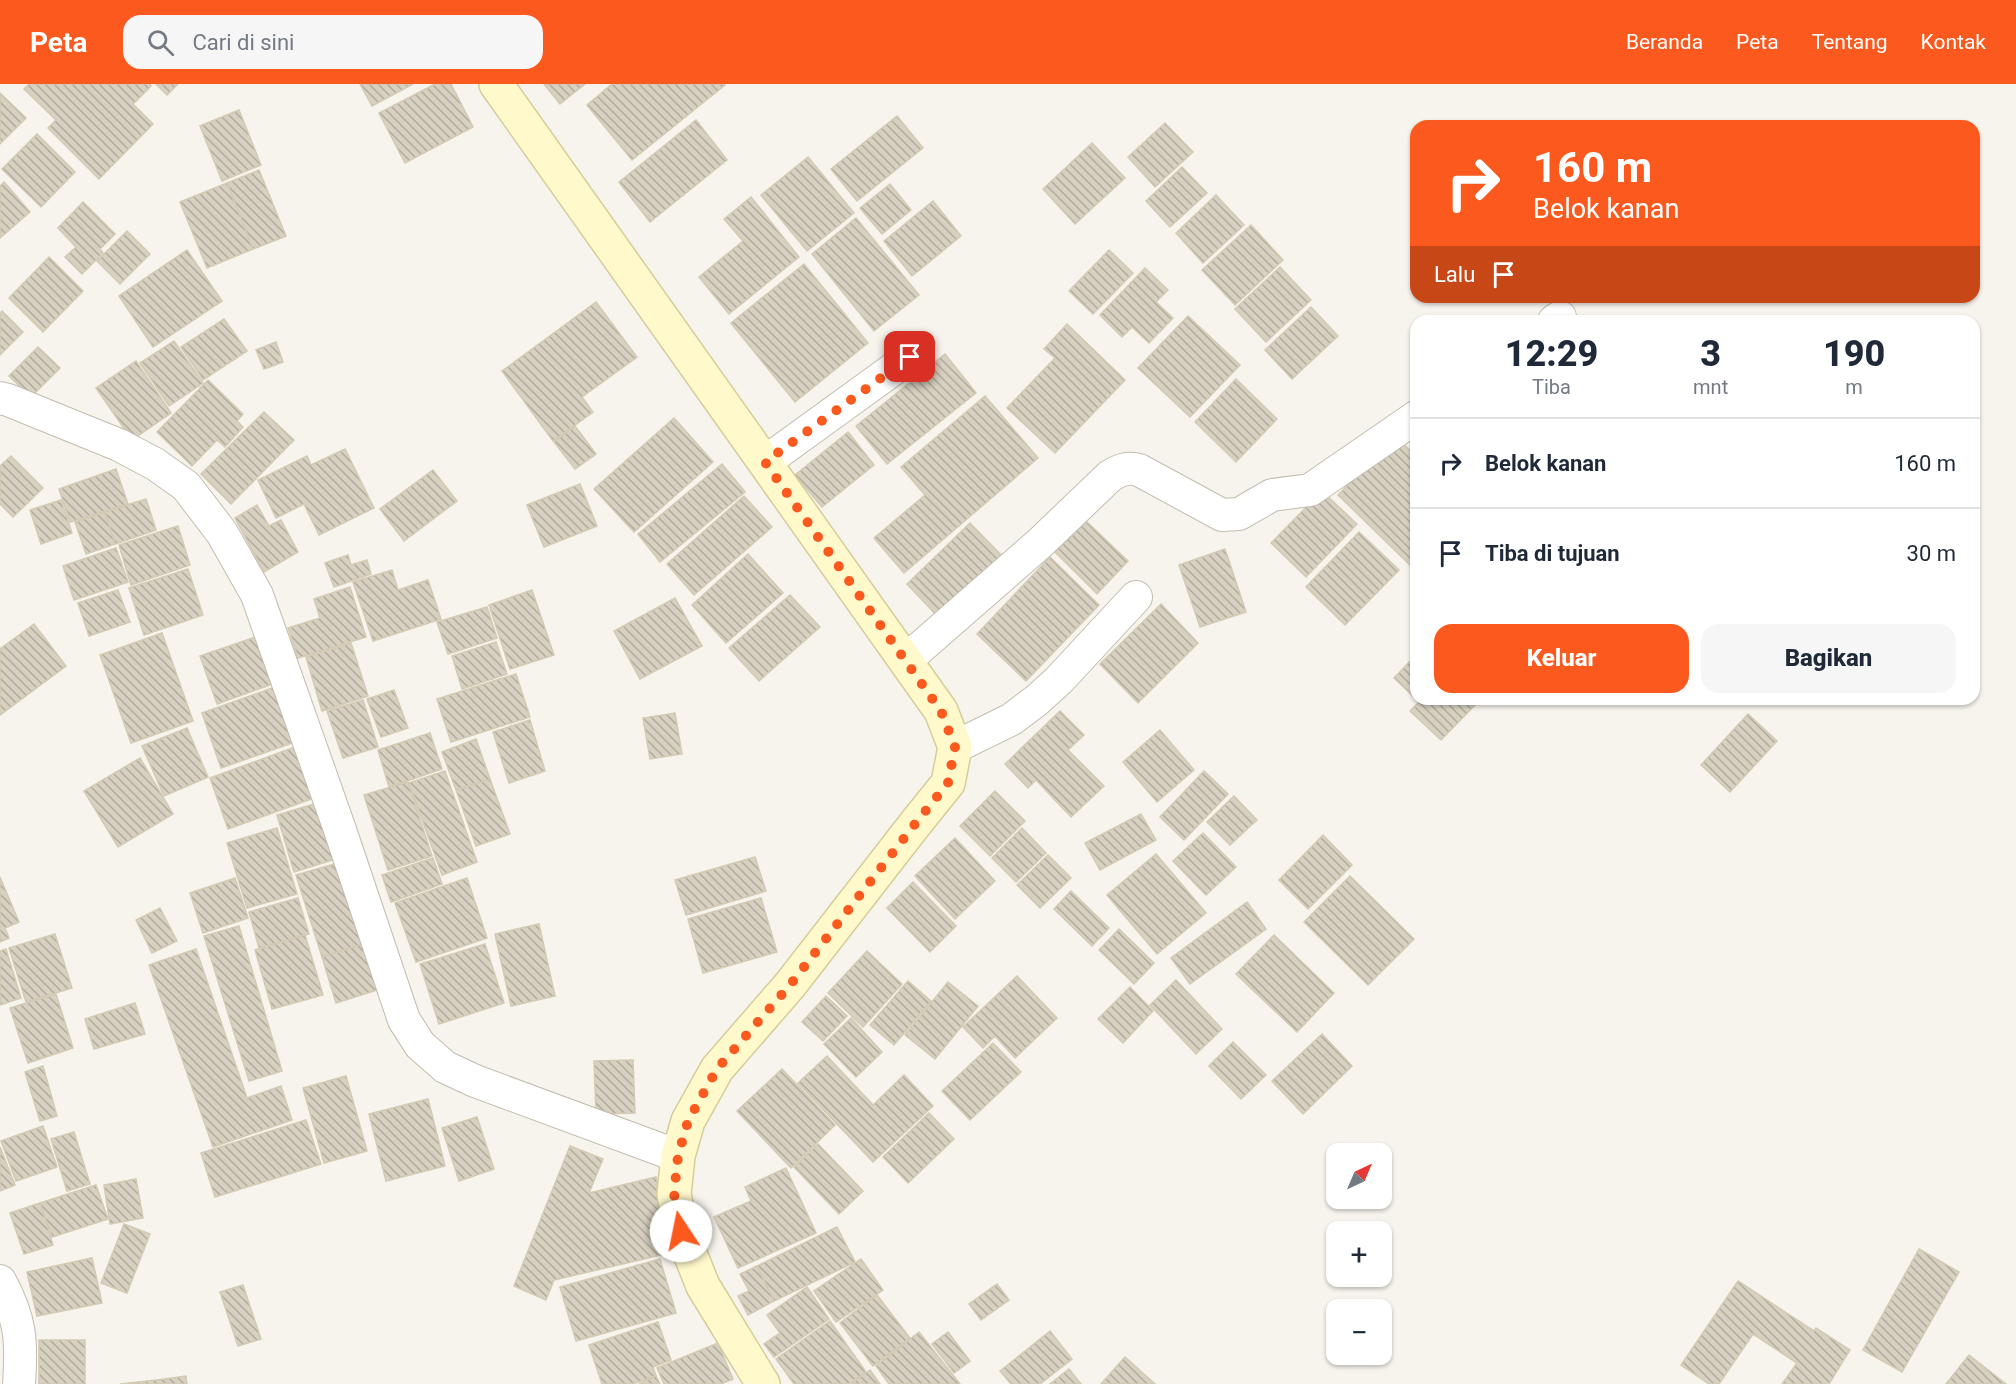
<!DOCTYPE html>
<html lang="id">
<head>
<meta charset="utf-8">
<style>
	:root { --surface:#fff; --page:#f6f6f7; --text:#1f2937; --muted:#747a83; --line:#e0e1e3; --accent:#fb591d }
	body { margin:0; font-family:Roboto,sans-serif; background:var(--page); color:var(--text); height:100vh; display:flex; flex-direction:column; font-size:22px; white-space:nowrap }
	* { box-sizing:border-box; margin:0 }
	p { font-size:20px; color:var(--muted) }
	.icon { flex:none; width:33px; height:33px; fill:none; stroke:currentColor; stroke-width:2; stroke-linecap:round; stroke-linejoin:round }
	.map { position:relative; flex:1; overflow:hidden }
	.side { position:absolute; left:1410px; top:231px; width:570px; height:390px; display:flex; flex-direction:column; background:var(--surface); border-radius:18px; box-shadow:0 2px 4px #0004 }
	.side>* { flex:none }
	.top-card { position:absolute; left:1410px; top:36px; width:570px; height:183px; border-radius:18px; box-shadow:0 2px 4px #0004; background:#fb591d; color:#fff; overflow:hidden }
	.needle { width:39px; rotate:44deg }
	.fabs { position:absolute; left:1326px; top:1059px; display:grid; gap:12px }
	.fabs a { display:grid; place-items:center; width:66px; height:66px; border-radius:12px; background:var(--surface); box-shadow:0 2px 4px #0004; font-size:30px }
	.pin { position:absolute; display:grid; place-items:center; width:51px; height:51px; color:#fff; margin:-26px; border-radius:12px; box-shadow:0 3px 9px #0006 }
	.me { position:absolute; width:66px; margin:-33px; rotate:349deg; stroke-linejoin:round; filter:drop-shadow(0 0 4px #0008) }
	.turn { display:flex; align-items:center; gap:21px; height:126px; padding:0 24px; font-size:27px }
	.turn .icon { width:78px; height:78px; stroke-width:2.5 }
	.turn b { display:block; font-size:42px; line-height:51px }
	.then { display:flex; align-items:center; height:57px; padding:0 24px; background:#0003; gap:12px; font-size:22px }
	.eta { display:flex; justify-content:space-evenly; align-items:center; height:102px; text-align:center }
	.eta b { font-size:36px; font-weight:800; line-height:42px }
	.cta { display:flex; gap:12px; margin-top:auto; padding:12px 24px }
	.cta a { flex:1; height:69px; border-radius:18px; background:var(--accent); color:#fff; font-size:24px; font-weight:800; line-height:69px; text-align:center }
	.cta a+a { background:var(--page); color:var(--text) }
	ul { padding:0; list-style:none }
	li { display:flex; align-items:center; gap:18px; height:90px; padding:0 24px; border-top:2px solid var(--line) }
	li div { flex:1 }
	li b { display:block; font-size:22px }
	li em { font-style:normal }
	header { display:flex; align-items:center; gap:36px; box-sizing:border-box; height:84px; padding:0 30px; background:var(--accent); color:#fff }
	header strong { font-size:28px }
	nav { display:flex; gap:33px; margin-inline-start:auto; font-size:21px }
	.search { width:420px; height:54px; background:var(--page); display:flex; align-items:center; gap:15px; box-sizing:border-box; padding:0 21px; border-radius:18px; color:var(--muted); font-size:22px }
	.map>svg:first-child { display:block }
	.building { fill:url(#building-back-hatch); stroke:#d3cab4; stroke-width:1.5 }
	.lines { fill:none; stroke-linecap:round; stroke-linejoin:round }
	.street-casing { stroke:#c2bdae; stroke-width:34 }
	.secondary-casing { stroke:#d6cd9b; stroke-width:36 }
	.street { stroke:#fff; stroke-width:32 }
	.secondary { stroke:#fff9cc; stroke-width:33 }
	.route { stroke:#fb591d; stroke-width:10; stroke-dasharray:0 18 }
</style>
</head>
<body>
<header>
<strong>Peta</strong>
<div class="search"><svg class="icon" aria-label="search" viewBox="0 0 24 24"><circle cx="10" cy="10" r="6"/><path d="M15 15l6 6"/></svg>Cari di sini</div>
<nav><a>Beranda</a><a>Peta</a><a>Tentang</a><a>Kontak</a></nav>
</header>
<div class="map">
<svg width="2016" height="1300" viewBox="0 0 2016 1300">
	<defs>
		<pattern id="building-back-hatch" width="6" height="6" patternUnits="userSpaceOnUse" patternTransform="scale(1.5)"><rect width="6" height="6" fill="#d8d1c1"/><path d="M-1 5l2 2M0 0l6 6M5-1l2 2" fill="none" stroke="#b1ab9e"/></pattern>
	</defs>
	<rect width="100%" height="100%" fill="#f6f4ec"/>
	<g class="building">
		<polygon points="29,0 150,0 151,2 133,20 153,40 99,95 48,44 56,36 24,5"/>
		<polygon points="156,0 178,0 167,11"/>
		<polygon points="360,0 413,0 372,22"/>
		<polygon points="435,0 451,0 473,43 405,79 379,29"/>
		<polygon points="544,0 585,0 560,20"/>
		<polygon points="612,0 724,0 725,1 632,76 587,21"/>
		<polygon points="0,9 26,34 0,60"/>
		<polygon points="239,26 261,81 222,97 200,42"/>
		<polygon points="897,32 923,64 857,117 831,85"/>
		<polygon points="696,36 727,76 650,138 619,98"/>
		<polygon points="1165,39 1193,68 1155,103 1128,73"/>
		<polygon points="37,50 75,88 41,123 2,85"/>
		<polygon points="1092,59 1125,94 1075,140 1043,105"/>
		<polygon points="808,73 854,129 807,167 761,111"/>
		<polygon points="1182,83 1207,109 1170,143 1146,117"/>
		<polygon points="259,86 286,152 253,165 227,99"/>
		<polygon points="4,98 30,128 0,154 0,102"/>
		<polygon points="227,99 253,165 207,184 180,118"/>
		<polygon points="890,100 911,126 882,150 860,124"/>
		<polygon points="1216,111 1244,141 1203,179 1176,149"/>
		<polygon points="751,113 799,173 729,230 699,193 743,157 724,135"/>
		<polygon points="933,117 961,152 912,192 884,157"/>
		<polygon points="83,118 115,150 100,165 103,169 82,190 65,173 76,163 58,144"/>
		<polygon points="856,134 919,211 874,247 812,170"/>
		<polygon points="1251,141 1283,176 1235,221 1202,186"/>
		<polygon points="127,147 150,170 120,200 97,177"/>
		<polygon points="187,166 222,217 153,263 119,212"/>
		<polygon points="1109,166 1133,189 1093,230 1069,207"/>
		<polygon points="49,173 83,207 43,248 9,214"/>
		<polygon points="804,180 868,259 795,318 731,239"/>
		<polygon points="1280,183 1311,216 1266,258 1235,225"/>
		<polygon points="1145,184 1168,206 1156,218 1173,234 1149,259 1132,243 1122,253 1100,231"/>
		<polygon points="596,218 637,273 582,313 593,328 553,357 502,287"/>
		<polygon points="1311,223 1338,252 1292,295 1265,266"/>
		<polygon points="2,227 23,248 0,271 0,229"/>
		<polygon points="1188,232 1240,281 1190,333 1138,284"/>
		<polygon points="224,235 247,267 203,296 181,263"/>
		<polygon points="1067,240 1125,296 1055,369 1007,324 1055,274 1044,265"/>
		<polygon points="174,257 203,299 169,322 140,279"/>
		<polygon points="276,258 283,278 264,285 256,266"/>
		<polygon points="38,263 60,284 31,313 9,292"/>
		<polygon points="945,270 976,309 887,380 856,342"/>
		<polygon points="136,277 171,329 132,356 96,304"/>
		<polygon points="1236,295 1277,335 1236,378 1195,338"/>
		<polygon points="208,296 243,330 237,337 243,343 225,363 217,356 192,382 157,348"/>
		<polygon points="985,312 1038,374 904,489 874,454 925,411 901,383"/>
		<polygon points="264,328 294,356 231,420 201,390"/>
		<polygon points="674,334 713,378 634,448 594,405"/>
		<polygon points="575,342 596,370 575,385 554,358"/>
		<polygon points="848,348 874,381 822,423 795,391"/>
		<polygon points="1395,352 1416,372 1416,479 1412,483 1338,411"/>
		<polygon points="345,365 374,424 319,451 304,420 276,434 258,396 307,372 311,381"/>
		<polygon points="11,372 43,404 13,433 0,420 0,382"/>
		<polygon points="722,380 745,408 660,478 638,450"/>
		<polygon points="116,385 128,420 70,438 59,405"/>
		<polygon points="433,386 457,417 404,457 380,425"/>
		<polygon points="580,400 597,442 544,463 527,421"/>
		<polygon points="1322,407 1357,440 1306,493 1271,459"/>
		<polygon points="744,412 772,443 694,511 667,480"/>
		<polygon points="146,415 156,446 115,460 105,428"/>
		<polygon points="61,416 72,449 41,460 30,426"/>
		<polygon points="257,421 269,442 281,436 298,468 264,488 235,434"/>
		<polygon points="105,428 115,460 86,470 75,438"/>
		<polygon points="1086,437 1128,477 1097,510 1055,468"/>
		<polygon points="970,439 1004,474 940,535 907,500"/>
		<polygon points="178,442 190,481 131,501 119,461"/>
		<polygon points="1359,448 1399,486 1345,541 1306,503"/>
		<polygon points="116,464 128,498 74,516 63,482"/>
		<polygon points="1225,465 1246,528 1200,543 1179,481"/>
		<polygon points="748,470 783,509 726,559 692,521"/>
		<polygon points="348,471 351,481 367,476 371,490 334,503 325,479"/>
		<polygon points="1050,473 1099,521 1026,597 977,550"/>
		<polygon points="188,485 203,531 144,551 129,504"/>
		<polygon points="392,486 398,506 428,496 441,535 373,557 353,498"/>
		<polygon points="350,503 366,553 298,574 288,544 320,534 314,515"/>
		<polygon points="118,506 130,538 89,552 78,519"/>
		<polygon points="532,506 554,571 510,585 489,521"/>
		<polygon points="790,511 820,543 759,597 729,564"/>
		<polygon points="675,514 702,562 640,595 614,547"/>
		<polygon points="1161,520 1198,559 1138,619 1100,580"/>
		<polygon points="487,523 497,554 448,570 437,538"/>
		<polygon points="34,540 66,582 0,631 0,565"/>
		<polygon points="162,549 193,637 131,659 100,571"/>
		<polygon points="258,552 275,599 217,620 200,572"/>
		<polygon points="496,558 507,590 462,605 452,572"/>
		<polygon points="351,559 368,612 322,627 306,573"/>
		<polygon points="1416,571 1416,612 1415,614 1394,594"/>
		<polygon points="516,590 530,633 451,658 437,615"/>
		<polygon points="275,603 295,658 221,684 202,629"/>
		<polygon points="394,606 408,644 381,653 367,615"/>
		<polygon points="1422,615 1481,615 1441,656 1410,627"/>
		<polygon points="363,616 378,663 343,674 327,627"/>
		<polygon points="1060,627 1084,651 1068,666 1104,702 1071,733 1036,696 1028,704 1005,680"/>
		<polygon points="675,629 682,670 650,675 643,634"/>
		<polygon points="1748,630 1777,657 1730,708 1701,681"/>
		<polygon points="530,636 545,687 509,699 493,648"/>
		<polygon points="187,644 208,693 164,712 142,662"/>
		<polygon points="1160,646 1194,686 1157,718 1123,678"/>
		<polygon points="430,649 442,685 389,703 378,666"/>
		<polygon points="476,655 490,695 456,706 442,668"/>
		<polygon points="295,663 314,714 228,745 210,694"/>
		<polygon points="140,674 173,730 118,763 84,707"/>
		<polygon points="445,687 477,778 442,791 409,699"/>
		<polygon points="1204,687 1228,710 1184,756 1160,733"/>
		<polygon points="490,695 510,750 476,762 456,706"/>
		<polygon points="408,698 432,772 388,786 364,711"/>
		<polygon points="995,707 1025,737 990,772 960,742"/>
		<polygon points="1234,712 1257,736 1230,761 1207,738"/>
		<polygon points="321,718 339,774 294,788 277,731"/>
		<polygon points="1141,730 1156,756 1100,786 1085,759"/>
		<polygon points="277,744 297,810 247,824 227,759"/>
		<polygon points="1022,744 1046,769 1016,798 992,774"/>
		<polygon points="1203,749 1236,783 1206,811 1173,777"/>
		<polygon points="1323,751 1352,781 1308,825 1279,796"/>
		<polygon points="955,754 995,797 955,835 915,792"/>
		<polygon points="1156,770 1206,829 1157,870 1107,811"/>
		<polygon points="1048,771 1071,794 1040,824 1017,801"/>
		<polygon points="755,773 766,807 686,831 675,796"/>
		<polygon points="433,774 442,800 391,818 382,791"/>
		<polygon points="338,779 363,860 322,873 296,791"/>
		<polygon points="1350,792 1414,855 1368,901 1304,838"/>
		<polygon points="0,793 19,838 5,844 9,854 0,858"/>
		<polygon points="235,794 248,834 203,849 190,809"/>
		<polygon points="467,794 487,854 416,878 395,819"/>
		<polygon points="913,798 956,842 930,868 887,824"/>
		<polygon points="1071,807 1109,844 1092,862 1054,825"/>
		<polygon points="298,814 309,850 259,864 249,828"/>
		<polygon points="761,814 777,868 703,889 688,835"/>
		<polygon points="1247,818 1266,845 1190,900 1171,874"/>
		<polygon points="160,824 177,857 152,869 136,836"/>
		<polygon points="539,840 555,912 511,922 495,850"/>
		<polygon points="239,842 282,987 249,997 204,852"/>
		<polygon points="1119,845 1154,879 1134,900 1099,866"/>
		<polygon points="55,850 72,904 26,918 9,864"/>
		<polygon points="305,851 323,911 272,925 255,866"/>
		<polygon points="1274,851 1334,909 1297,948 1236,890"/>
		<polygon points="363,860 377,906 336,919 322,873"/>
		<polygon points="485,860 504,919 439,940 420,880"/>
		<polygon points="6,865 21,914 0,921 0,867"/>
		<polygon points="196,865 247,1014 281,1002 292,1036 213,1063 149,881"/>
		<polygon points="867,867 902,900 863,943 828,909"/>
		<polygon points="1017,892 1057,934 1015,974 995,952 983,964 963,943"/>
		<polygon points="1176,896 1222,945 1196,970 1150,921"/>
		<polygon points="908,897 931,917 894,961 870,941"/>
		<polygon points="948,898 978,922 935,975 905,951"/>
		<polygon points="1130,903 1153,927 1123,959 1098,935"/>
		<polygon points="56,910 73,964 28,979 10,924"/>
		<polygon points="826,912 847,932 823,957 802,938"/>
		<polygon points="135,919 145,950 94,965 85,935"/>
		<polygon points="851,934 882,968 856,993 824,960"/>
		<polygon points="1322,950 1352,982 1303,1030 1272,997"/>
		<polygon points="1233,958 1266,991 1241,1015 1209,982"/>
		<polygon points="993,959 1021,988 970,1036 942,1007"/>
		<polygon points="827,972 873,1021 904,991 933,1022 873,1078 798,999"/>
		<polygon points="633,976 635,1029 596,1030 594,977"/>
		<polygon points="43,982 57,1032 40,1037 25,988"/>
		<polygon points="782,985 835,1041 791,1084 737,1027"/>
		<polygon points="346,992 367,1067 324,1079 303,1004"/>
		<polygon points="428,1015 445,1082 386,1097 369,1030"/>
		<polygon points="929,1029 954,1055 908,1099 883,1073"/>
		<polygon points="477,1033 494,1085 459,1097 442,1044"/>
		<polygon points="306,1036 321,1080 215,1113 201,1069"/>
		<polygon points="43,1042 57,1083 16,1097 1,1057"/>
		<polygon points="74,1048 90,1100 67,1107 51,1055"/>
		<polygon points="818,1060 863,1107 839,1130 794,1083"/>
		<polygon points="570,1062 603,1075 589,1109 656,1093 674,1168 554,1196 546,1216 514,1202"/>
		<polygon points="0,1063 15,1101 0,1107"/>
		<polygon points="786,1084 816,1149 738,1184 714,1133 751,1117 745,1103"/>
		<polygon points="136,1095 143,1134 110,1140 104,1101"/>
		<polygon points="96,1101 108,1135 52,1153 40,1119"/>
		<polygon points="40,1119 53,1161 24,1170 10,1129"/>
		<polygon points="124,1140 150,1150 127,1209 101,1199"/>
		<polygon points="837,1143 855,1178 774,1217 757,1182"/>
		<polygon points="1919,1165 1959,1188 1902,1288 1863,1266"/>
		<polygon points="92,1174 102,1219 37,1232 27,1188"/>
		<polygon points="660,1175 676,1229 576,1257 560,1203"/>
		<polygon points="861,1175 883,1206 836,1238 814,1207"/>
		<polygon points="757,1182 774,1217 748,1231 738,1212 749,1207 740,1190"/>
		<polygon points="1738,1197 1814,1247 1816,1244 1850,1266 1829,1300 1782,1300 1797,1279 1753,1250 1719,1300 1709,1300 1681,1281"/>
		<polygon points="997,1200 1009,1216 981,1236 969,1220"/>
		<polygon points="243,1201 261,1255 238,1262 220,1208"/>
		<polygon points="807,1203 829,1235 774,1273 764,1260 780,1249 767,1231"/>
		<polygon points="877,1211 910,1254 873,1282 840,1239"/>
		<polygon points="830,1237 866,1288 848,1300 794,1300 776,1275"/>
		<polygon points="658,1238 671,1276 653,1283 656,1292 633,1300 602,1300 589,1261"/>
		<polygon points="1050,1247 1072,1275 1040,1300 1011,1300 1000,1287"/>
		<polygon points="919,1248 960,1300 889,1300 876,1282"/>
		<polygon points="948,1248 970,1277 954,1289 932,1260"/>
		<rect x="39" y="1256" width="46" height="44"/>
		<polygon points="718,1259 733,1295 721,1300 664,1300 657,1284"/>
		<polygon points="1969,1271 2006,1300 1946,1300"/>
		<polygon points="1125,1273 1155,1300 1101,1300"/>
		<polygon points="1069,1285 1081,1300 1050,1300"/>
		<polygon points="870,1286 880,1300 851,1300"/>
		<polygon points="186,1292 187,1300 166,1300 165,1295"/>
		<polygon points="656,1292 660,1300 639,1300"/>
		<polygon points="165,1295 166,1300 120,1300"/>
	</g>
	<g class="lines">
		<g class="street-casing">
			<g id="street">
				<polyline points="1554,237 1560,233"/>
				<polyline points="0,314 8,316 119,361 155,380 186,402 222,449 257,511 339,743 404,936 420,961 445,983 475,997 678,1072"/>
				<polyline points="765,378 910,273"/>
				<path d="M905 577 1040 459 1110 392C1120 386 1127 383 1139 386L1222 431 1239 430 1272 411 1310 406 1416 333"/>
				<polyline points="955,663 1012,635 1037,616 1059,596 1136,513"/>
				<path d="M0 1197C21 1235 22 1258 19 1300"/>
			</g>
		</g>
		<g class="secondary-casing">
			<polyline id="secondary" points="496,0 941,627 955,663 948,699 915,740 790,901 717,985 688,1037 678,1072 674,1110 681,1147 703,1202 763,1300"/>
		</g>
		<use href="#street" class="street"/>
		<use href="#secondary" class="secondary"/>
	</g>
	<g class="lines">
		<polyline class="route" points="681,1147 674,1110 678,1072 688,1037 717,985 790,901 915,740 948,699 955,663 941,627 765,378 910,273"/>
	</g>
</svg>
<div class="fabs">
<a><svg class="needle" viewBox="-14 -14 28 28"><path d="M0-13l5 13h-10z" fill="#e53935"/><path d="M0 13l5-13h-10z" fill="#747a83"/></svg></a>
<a>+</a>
<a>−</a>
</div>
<div class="pin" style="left:910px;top:273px;background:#d93025"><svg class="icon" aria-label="arrive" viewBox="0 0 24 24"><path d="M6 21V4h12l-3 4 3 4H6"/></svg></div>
<svg class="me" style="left:681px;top:1147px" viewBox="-20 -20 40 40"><circle r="19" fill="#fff"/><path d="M0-13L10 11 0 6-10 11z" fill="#fb591d"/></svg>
<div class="top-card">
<div class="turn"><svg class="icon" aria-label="right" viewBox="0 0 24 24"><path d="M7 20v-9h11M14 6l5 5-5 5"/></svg><div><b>160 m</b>Belok kanan</div></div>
<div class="then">Lalu<svg class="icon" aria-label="arrive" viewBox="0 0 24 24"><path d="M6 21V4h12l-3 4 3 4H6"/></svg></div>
</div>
<section class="side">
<div class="eta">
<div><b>12:29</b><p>Tiba</p></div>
<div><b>3</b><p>mnt</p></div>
<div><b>190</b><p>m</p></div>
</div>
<ul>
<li><svg class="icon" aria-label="right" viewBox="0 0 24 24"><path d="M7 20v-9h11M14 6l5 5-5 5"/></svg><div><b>Belok kanan</b></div><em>160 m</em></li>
<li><svg class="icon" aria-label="arrive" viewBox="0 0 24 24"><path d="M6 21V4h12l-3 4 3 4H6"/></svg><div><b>Tiba di tujuan</b></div><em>30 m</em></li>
</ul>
<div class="cta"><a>Keluar</a><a>Bagikan</a></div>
</section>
</div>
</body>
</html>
